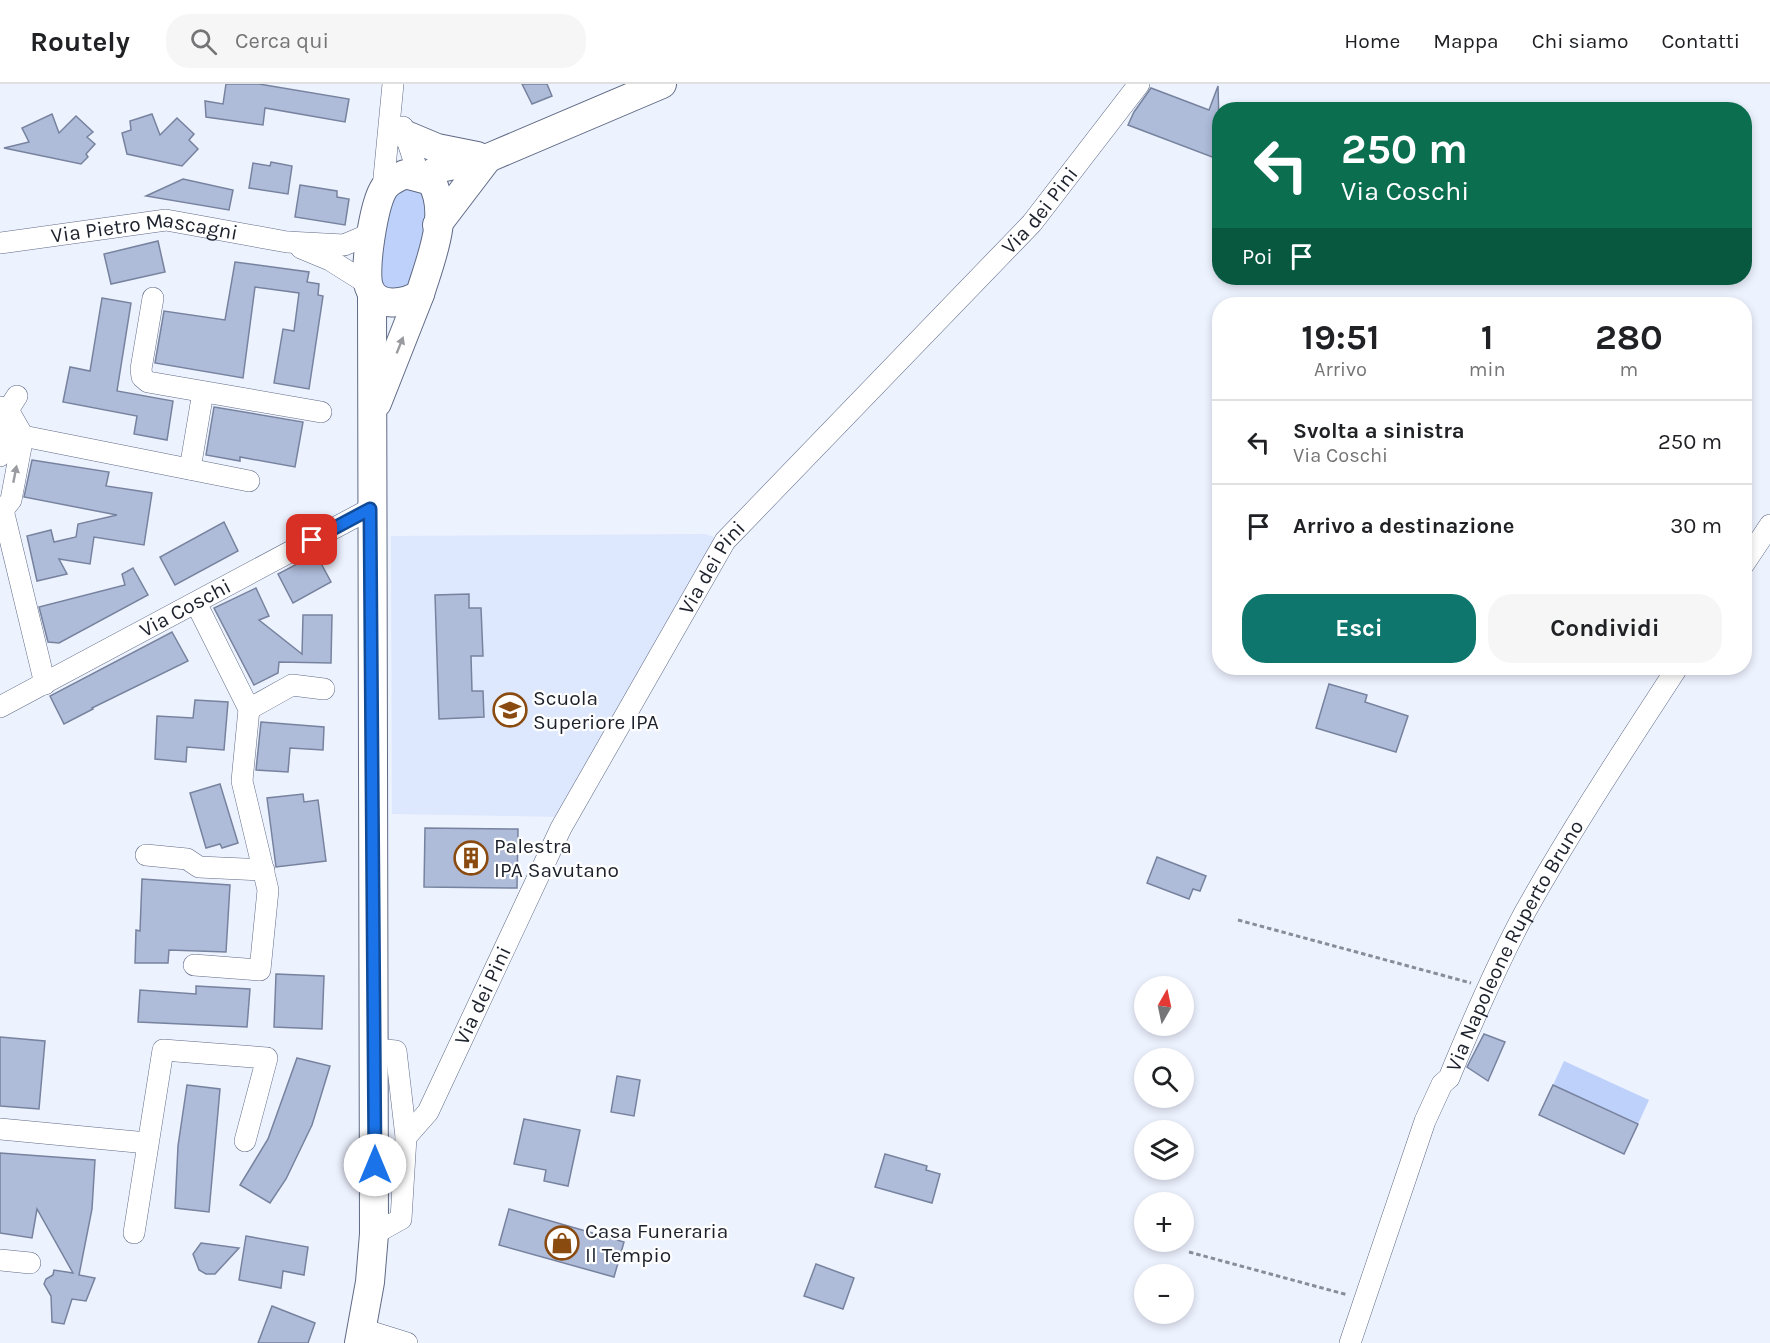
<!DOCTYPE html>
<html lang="it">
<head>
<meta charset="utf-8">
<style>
	:root { --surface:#fff; --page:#f6f6f6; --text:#202124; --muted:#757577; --line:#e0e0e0; --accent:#0f766e }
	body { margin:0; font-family:Karla,sans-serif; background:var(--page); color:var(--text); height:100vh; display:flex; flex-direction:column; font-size:22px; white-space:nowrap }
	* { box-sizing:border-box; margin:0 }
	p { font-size:20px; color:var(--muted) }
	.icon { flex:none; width:33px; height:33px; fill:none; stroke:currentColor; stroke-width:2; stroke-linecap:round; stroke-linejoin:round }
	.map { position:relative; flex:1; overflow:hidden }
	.side { position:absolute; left:1212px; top:213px; width:540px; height:378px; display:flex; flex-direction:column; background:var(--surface); border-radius:24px; box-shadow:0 3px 9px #0003 }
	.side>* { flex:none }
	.banner { position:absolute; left:1212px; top:18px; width:540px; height:183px; border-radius:24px; box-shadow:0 3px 9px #0003; background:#0b6e4f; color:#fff; overflow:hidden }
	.needle { width:39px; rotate:9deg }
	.fabs { position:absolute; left:1134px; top:892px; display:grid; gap:12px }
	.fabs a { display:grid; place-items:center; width:60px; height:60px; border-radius:50%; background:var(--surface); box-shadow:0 3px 9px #0003; font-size:30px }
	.pin { position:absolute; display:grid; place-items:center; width:51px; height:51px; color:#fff; margin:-26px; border-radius:12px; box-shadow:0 3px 9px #0006 }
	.me { position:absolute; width:66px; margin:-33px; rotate:0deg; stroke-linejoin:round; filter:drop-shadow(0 0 4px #0008) }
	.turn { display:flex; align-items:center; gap:21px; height:126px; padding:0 30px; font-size:27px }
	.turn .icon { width:78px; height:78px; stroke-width:2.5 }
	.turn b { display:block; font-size:42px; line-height:51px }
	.then { display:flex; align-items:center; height:57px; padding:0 30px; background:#0003; gap:12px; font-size:22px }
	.eta { display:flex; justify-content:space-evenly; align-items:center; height:102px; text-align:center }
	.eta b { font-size:36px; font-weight:700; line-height:42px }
	.primary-button { display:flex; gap:12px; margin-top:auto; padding:12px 30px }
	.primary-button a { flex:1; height:69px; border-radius:24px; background:var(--accent); color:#fff; font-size:24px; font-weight:700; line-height:69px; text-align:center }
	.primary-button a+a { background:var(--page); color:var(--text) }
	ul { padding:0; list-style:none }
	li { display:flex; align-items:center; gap:18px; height:84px; padding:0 30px; border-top:2px solid var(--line) }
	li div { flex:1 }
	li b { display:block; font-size:22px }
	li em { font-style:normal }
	header { display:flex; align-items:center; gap:36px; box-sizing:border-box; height:84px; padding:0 30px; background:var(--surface); border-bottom:2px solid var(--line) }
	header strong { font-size:28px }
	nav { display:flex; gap:33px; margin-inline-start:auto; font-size:21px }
	.search { width:420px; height:54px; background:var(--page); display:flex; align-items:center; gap:15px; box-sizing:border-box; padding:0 21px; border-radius:24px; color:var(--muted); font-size:22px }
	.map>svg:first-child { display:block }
	.built { fill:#dde7fd }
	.green { fill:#bed1fb }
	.building { fill:#aebbd9; stroke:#77839e; stroke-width:1.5 }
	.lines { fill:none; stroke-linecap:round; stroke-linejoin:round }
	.street-casing { stroke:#5f6a85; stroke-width:22 }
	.secondary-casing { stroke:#5f6a85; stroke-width:30 }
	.path { stroke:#888d99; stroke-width:3; stroke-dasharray:4.5 3; stroke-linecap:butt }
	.street { stroke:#fff; stroke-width:21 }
	.secondary { stroke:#fff; stroke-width:28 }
	.oneway { fill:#999ba0 }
	.route-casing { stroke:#114b97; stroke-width:15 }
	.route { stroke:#1a73e8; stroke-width:10 }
	.labels { text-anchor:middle; stroke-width:4.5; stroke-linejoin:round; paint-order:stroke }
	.street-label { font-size:21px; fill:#1c212c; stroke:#fff }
	.poi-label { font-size:21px; fill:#1c212c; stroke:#fff; text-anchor:start }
</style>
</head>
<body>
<header>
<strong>Routely</strong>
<div class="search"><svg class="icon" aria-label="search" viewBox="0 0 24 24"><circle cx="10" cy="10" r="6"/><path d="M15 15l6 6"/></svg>Cerca qui</div>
<nav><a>Home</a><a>Mappa</a><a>Chi siamo</a><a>Contatti</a></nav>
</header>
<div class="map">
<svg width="1770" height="1259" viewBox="0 0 1770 1259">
	<rect width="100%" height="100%" fill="#edf2ff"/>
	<polygon class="built" points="706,450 725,457 567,733 392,730 391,452"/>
	<g class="green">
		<path d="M408 99 431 116 410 206 380 203C381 169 377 121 408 99Z"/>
		<polygon points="1564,977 1649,1016 1638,1040 1553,1001"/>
	</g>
	<g class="building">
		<polygon points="226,0 259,0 349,15 345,38 265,24 263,41 206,33 205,17 223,20"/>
		<polygon points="522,0 547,0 552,12 532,20"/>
		<polygon points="1218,2 1220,76 1128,41 1134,28 1151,4 1209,26"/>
		<polygon points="52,30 59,49 76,32 93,48 87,53 95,60 86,70 88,73 81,80 4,64 29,58 22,44"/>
		<polygon points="152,30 160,51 177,34 194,50 189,56 198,65 182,82 127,70 122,49 131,46 130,37"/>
		<polygon points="271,78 292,82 288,110 249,104 253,79 270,82"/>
		<polygon points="183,95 233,106 229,126 146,112"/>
		<polygon points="300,101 337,107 337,113 349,115 345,141 295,133"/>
		<polygon points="158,157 165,188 111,200 104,170"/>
		<polygon points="235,178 309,188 307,198 319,200 318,211 323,212 309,305 274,299 283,245 294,247 299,209 255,203 243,294 155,279 164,227 225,236"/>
		<polygon points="102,214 131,219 117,307 173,317 167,356 134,350 137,332 63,318 70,283 90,287"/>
		<polygon points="214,323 303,338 295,383 240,373 240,377 206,371"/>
		<polygon points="32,376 109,388 106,402 152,409 144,461 94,453 90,480 59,475 67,490 37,497 27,452 51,446 54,458 76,453 78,440 117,431 24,413"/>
		<polygon points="224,438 238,467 175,501 160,473"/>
		<polygon points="316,470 331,498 293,519 278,490"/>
		<polygon points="133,484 148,511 59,559 48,558 39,523 125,501 122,490"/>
		<polygon points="256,504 269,532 259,536 302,570 303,531 332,531 331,579 279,578 278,589 254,601 214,524"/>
		<polygon points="469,510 469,524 481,524 483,572 471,572 472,607 483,607 484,633 439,635 435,511"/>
		<polygon points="172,548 188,577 92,624 93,625 64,640 50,612"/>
		<polygon points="1329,600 1367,611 1365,618 1408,632 1396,668 1316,644"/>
		<polygon points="195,616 228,618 224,666 187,663 186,678 155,675 157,632 193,634"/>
		<polygon points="261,638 324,643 323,666 290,664 288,688 256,686"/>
		<polygon points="220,700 238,759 222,764 220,760 206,764 190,709"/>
		<polygon points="303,710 304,718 318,716 326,777 276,783 267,714"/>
		<polygon points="425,744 518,745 517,804 424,803"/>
		<polygon points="1157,773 1206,792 1200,807 1193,805 1189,815 1147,799"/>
		<polygon points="142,795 230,801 226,868 169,866 168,879 135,879 136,846 140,847"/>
		<polygon points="276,890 324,892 322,945 274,943"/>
		<polygon points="196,902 250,905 247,943 138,938 140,906 196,910"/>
		<polygon points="1484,950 1505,958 1488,997 1467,983"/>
		<polygon points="0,953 45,957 39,1025 0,1022"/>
		<polygon points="297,974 330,982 312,1041 286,1095 270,1119 240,1101 268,1055"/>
		<polygon points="617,992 640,996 634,1032 611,1028"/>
		<polygon points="187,1001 220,1005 209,1128 175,1124 178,1062"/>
		<polygon points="1553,1001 1638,1040 1624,1070 1539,1031"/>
		<polygon points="524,1035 580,1046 568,1102 544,1097 546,1086 514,1080"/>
		<polygon points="0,1069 95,1076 92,1125 79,1191 95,1194 86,1217 72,1215 64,1240 52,1238 51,1212 44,1200 46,1195 53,1191 54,1186 73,1189 37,1125 32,1154 0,1149"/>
		<polygon points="885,1070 927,1082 926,1086 940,1090 932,1119 875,1103"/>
		<polygon points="509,1125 624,1158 614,1193 499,1161"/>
		<polygon points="246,1152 308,1163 304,1191 283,1187 281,1204 239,1196"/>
		<polygon points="201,1159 239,1164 215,1190 206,1190 199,1186 193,1170"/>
		<polygon points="816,1180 854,1194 843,1225 804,1212"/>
		<polygon points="272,1222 315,1239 308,1259 258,1259"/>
	</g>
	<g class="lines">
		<g class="street-casing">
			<g id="street">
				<polyline points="403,43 419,92"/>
				<polyline points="383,104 393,0"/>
				<path id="s1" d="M0 159 166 136 287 158 344 161 363 153 374 142"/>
				<polyline points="301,164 330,176 368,200"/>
				<polyline points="153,214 141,285 142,293 148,298 321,328"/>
				<polyline points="0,323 8,326 23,352 249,397"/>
				<polyline points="0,372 8,326 17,312"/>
				<polyline points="190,385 203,308"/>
				<polyline points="3,426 45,600"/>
				<polyline points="3,426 11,416 23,352"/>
				<polyline points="1744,480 1770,441"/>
				<path id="s2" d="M0 623 370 425"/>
				<polyline points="249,625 292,601 324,605"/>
				<polyline points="146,771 187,775 199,783 264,786"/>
				<polyline points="194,881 260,886 268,806 242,697 249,625 196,519"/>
				<polyline points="0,1045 147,1059"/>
				<path id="s3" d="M406 1053 428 1028 561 744 725 457 1032 139 1139 0"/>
				<polyline points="134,1149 163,966 267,974 245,1057"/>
				<polyline points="374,1150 401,1135 406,1053 396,967 375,965"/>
				<polyline points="0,1176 30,1179"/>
				<polyline points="362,1245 407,1259"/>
				<path id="s4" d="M1350 1259 1425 1037 1442 1000 1449 994C1472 938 1496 882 1525 828 1572 744 1625 664 1677 584"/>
			</g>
		</g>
		<g class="secondary-casing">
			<g id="secondary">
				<polyline points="406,51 437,64 477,72"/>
				<path d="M405 90 431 97C451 129 430 177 420 210 406 220 376 225 369 203 363 186 374 122 383 106 387 98 397 94 405 90Z"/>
				<polyline points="425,94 440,84 488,74 662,0"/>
				<polyline points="437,141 488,74"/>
				<polyline points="377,319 420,210"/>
				<polyline points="359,1259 370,1198 374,1150 372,210"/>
			</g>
		</g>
		<g class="path">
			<polyline points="1238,836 1471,899"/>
			<polyline points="1189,1168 1348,1211"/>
		</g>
		<use href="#street" class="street"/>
		<use href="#secondary" class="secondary"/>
	</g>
	<defs><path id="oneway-solid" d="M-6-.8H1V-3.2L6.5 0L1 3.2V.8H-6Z" transform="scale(1.5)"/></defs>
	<g class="oneway">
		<use href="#oneway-solid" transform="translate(400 261) rotate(-68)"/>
		<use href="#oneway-solid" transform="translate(15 390) rotate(-79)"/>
	</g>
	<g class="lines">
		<g class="route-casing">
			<polyline id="route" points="312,456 370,425 375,1081"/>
		</g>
		<use href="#route" class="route"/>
	</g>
	<defs>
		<g id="school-ring" transform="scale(1.725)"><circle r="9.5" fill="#fff" stroke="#8a4b11" stroke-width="1.5"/><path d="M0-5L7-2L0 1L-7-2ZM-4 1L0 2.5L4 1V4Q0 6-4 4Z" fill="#8a4b11"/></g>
		<g id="building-ring" transform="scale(1.725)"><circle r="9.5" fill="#fff" stroke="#8a4b11" stroke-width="1.5"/><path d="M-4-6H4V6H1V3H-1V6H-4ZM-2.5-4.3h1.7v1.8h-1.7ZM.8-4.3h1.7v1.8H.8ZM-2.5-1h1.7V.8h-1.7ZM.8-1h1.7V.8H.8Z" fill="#8a4b11"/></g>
		<g id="shop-ring" transform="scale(1.725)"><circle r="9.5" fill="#fff" stroke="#8a4b11" stroke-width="1.5"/><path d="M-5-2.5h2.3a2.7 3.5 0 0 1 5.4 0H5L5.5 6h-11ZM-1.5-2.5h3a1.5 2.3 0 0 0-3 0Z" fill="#8a4b11"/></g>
	</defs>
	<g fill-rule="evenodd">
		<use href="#school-ring" x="510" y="626"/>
		<use href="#building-ring" x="471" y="774"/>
		<use href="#shop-ring" x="562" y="1159"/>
	</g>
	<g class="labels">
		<g class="street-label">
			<text dy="7" stroke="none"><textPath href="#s3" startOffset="1134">Via dei Pini</textPath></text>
			<text dy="7" stroke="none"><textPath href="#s1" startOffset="146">Via Pietro Mascagni</textPath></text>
			<text dy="7" stroke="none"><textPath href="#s3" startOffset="648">Via dei Pini</textPath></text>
			<text dy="7" stroke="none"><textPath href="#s2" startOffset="210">Via Coschi</textPath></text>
			<text dy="7" stroke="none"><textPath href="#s4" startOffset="432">Via Napoleone Ruperto Bruno</textPath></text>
			<text dy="7" stroke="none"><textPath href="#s3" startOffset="162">Via dei Pini</textPath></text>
		</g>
		<g class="poi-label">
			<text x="533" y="621">Scuola<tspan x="533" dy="24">Superiore IPA</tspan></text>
			<text x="494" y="769">Palestra<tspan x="494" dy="24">IPA Savutano</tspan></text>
			<text x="585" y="1154">Casa Funeraria<tspan x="585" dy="24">Il Tempio</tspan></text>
		</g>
	</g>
</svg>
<div class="fabs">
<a><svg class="needle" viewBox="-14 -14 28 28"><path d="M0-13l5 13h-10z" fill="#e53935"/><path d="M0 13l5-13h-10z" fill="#757577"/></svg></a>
<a><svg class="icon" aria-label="search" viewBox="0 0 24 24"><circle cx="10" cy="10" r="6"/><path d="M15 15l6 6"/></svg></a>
<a><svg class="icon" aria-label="layers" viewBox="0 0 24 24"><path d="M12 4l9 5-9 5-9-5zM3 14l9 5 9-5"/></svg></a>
<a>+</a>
<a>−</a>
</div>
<div class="pin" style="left:312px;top:456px;background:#d93025"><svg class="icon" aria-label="arrive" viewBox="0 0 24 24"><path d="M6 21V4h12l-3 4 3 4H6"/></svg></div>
<svg class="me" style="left:375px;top:1081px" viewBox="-20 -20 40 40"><circle r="19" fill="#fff"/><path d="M0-13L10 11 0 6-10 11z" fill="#1a73e8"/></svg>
<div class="banner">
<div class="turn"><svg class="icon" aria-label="left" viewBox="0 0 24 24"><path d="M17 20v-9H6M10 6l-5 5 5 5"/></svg><div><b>250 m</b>Via Coschi</div></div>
<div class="then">Poi<svg class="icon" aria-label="arrive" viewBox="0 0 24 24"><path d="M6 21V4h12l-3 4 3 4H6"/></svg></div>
</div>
<section class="side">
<div class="eta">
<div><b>19:51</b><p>Arrivo</p></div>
<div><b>1</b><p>min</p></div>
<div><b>280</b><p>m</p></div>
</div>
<ul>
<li><svg class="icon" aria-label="left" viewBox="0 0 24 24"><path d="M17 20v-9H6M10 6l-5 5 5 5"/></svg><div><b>Svolta a sinistra</b><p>Via Coschi</p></div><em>250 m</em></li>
<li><svg class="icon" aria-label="arrive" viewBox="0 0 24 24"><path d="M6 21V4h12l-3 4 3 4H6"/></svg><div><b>Arrivo a destinazione</b></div><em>30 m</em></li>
</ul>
<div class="primary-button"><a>Esci</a><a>Condividi</a></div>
</section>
</div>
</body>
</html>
